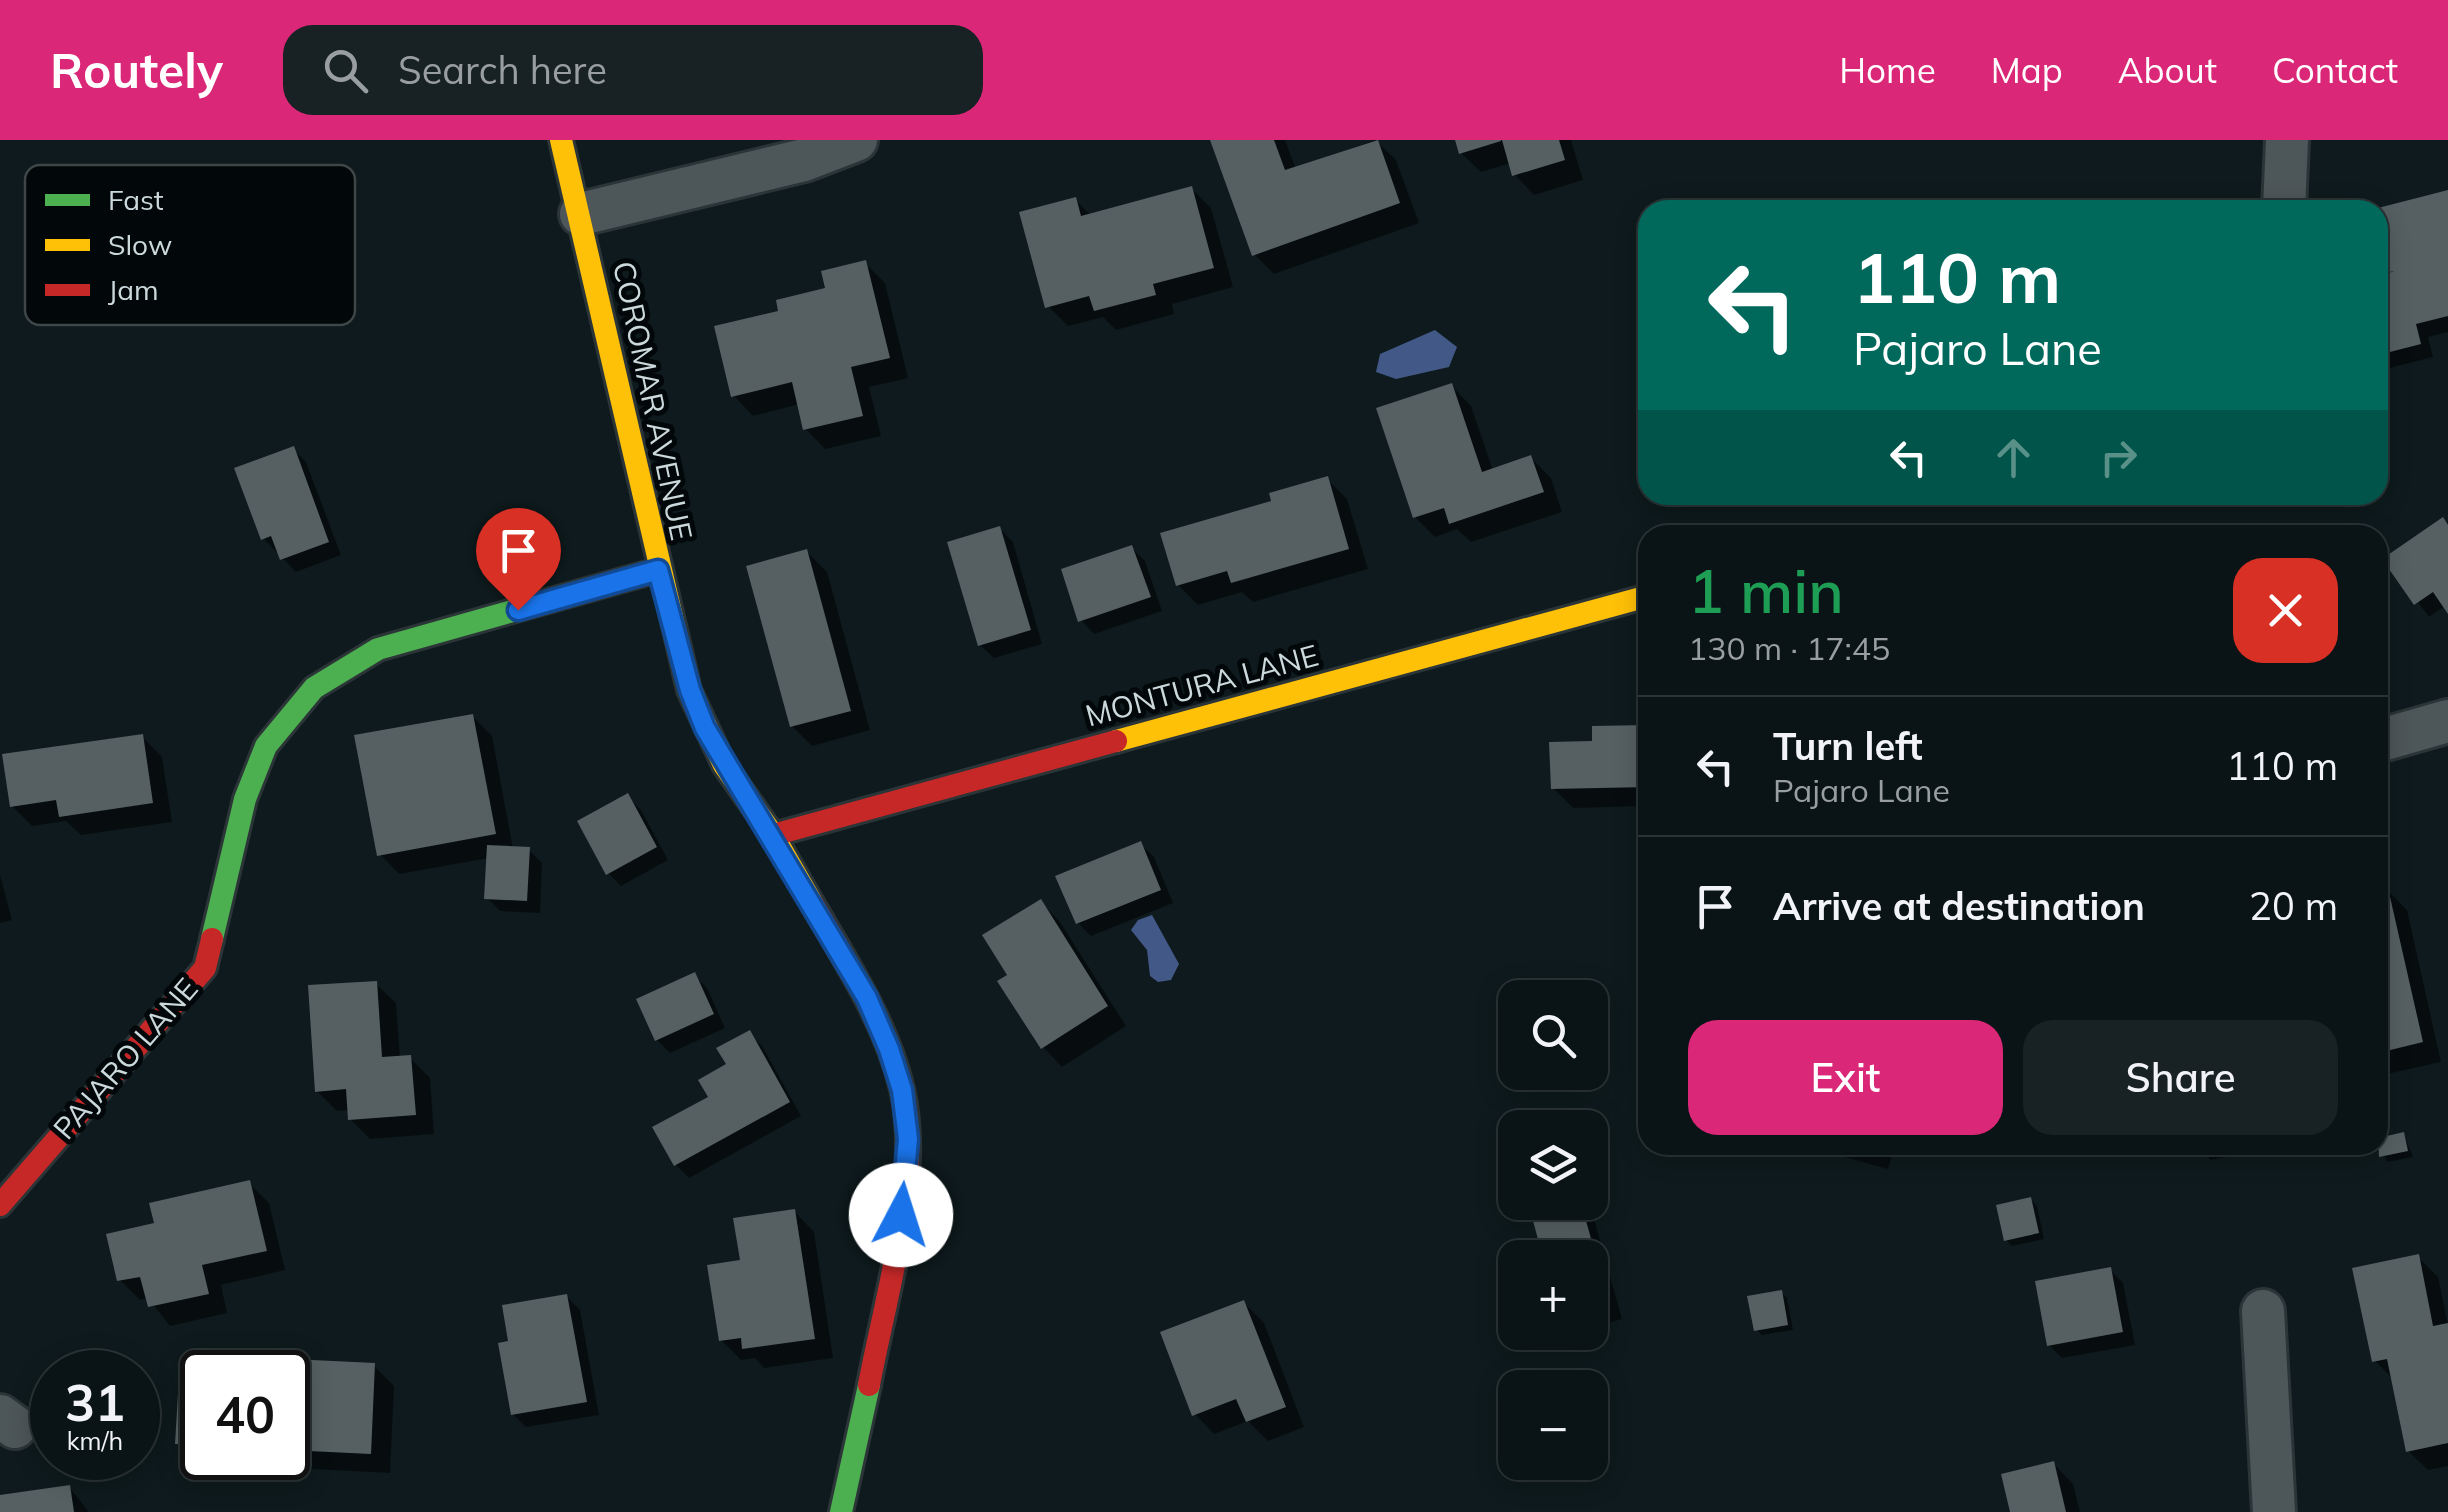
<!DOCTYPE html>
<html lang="en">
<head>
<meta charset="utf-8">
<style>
	:root { --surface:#0a1416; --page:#182123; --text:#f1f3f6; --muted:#999ea1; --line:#2a3335; --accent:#db2777 }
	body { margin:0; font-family:Mulish,sans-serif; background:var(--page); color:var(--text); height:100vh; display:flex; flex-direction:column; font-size:38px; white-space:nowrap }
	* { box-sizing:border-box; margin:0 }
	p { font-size:32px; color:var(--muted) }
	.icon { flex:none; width:55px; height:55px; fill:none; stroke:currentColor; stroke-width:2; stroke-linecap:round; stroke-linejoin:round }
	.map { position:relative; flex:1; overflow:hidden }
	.details { position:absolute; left:1638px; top:385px; width:750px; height:630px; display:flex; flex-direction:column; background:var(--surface); border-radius:30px; box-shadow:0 5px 25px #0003,0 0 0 2px var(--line) }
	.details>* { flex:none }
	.banner { position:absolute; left:1638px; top:60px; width:750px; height:305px; border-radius:30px; box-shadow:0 5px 25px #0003,0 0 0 2px var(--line); background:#00695c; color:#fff; overflow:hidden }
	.buttons { position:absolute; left:1498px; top:840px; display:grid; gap:20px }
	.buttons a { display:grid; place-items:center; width:110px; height:110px; border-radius:20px; background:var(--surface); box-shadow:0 5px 25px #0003,0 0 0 2px var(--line); font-size:50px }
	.speed { position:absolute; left:30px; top:1210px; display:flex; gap:20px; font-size:50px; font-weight:700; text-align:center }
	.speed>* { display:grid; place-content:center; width:130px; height:130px; border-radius:50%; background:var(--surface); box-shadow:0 5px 25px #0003,0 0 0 2px var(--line); line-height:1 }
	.speed small { font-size:25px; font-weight:400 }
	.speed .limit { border:5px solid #111; border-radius:15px; background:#fff; color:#111 }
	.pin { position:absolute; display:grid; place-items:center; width:85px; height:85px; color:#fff; margin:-102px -42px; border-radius:50% 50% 50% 0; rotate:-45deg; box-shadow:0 0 10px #0007 }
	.pin .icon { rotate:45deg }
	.me { position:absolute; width:110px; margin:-55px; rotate:5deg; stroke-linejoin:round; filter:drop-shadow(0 0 8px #0008) }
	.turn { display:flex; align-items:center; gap:35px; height:210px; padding:0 50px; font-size:45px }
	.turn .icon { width:130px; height:130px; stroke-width:2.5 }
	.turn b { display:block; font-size:70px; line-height:85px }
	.lanes { display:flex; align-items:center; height:95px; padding:0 50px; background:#0003; justify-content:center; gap:50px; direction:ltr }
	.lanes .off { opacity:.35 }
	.round { display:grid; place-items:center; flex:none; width:105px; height:105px; border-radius:30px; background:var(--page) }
	.headline { display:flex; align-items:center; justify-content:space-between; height:170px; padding:0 50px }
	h1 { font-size:60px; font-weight:600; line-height:75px; color:#1e9e55 }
	.action { display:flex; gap:20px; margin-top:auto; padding:20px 50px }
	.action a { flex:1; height:115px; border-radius:30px; background:var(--accent); color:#fff; font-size:40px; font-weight:600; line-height:115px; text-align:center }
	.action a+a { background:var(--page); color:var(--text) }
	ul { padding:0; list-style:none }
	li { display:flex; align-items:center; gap:30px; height:140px; padding:0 50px; border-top:2px solid var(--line) }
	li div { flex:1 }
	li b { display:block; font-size:38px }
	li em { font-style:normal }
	header { display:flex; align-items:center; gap:60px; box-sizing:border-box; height:140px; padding:0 50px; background:var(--accent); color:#fff }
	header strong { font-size:48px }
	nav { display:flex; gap:55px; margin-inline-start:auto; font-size:35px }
	.search { width:700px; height:90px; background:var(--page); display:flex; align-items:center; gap:25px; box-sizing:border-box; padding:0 35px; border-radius:30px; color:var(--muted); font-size:38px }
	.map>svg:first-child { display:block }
	.water { fill:#425987 }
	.shadow { fill:#0007 }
	.building { fill:#566062 }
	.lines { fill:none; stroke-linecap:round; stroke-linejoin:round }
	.street-casing { stroke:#2b3436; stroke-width:48 }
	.fast-casing { stroke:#2b3436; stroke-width:28 }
	.slow-casing { stroke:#2b3436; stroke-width:28 }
	.jam-casing { stroke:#2b3436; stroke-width:28 }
	.street { stroke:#4d5658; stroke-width:42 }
	.fast { stroke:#4caf50; stroke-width:22 }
	.slow { stroke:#ffc107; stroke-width:22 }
	.jam { stroke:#c62828; stroke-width:22 }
	.route-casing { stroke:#114b97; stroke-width:25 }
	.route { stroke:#1a73e8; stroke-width:18 }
	.labels { text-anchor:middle; stroke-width:10; stroke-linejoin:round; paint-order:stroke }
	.street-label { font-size:30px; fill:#cbd8dc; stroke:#020709 }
	.key { fill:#020709; stroke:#3e4648; stroke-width:2.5 }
	.key-label { font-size:28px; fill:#cbd8dc }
</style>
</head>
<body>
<header>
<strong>Routely</strong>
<div class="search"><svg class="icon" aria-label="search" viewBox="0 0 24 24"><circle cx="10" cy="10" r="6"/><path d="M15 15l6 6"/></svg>Search here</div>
<nav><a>Home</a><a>Map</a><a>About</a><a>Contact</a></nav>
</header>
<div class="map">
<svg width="2448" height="1372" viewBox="0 0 2448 1372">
	<rect width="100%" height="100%" fill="#0e1a1d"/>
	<g class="water">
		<polygon points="1435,190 1457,207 1449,227 1396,239 1376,232 1380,214"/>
		<polygon points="1152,775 1179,824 1171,840 1158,842 1150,836 1147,810 1131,790 1138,780"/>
	</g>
	<g class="shadow">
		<polygon points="1213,0 1285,0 1296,29 1375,0 1396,20 1419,83 1274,134 1254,114"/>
		<polygon points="1457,0 1571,0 1583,40 1534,55 1515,35 1511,23 1481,32 1461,13"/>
		<polygon points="1191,48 1211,68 1233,147 1172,164 1174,174 1116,190 1103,177 1068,186 1048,166 1075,60 1091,75"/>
		<polygon points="2448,53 2448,192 2428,197 2433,217 2386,229 2378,221 2378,140 2392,136 2387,131"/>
		<polygon points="865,123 885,143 908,238 869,247 881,296 825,309 806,289 800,264 753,276 734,256 828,150"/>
		<polygon points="1452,246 1471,266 1493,331 1531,318 1551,338 1562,372 1471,402 1457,389 1435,397 1415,377"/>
		<polygon points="293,309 306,322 341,415 296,432 263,398"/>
		<polygon points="1327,339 1347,359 1368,429 1253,462 1242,452 1198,465 1178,445 1274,363"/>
		<polygon points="2448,386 2448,469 2445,466 2429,477 2386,420"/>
		<polygon points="1000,389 1013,402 1042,504 994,518 980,505"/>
		<polygon points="1132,408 1145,421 1162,471 1094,494 1081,480"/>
		<polygon points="807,412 827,432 870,590 812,606 792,586"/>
		<polygon points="472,576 492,596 513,709 529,710 542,723 540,773 500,771 487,758 489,718 399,734 380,714"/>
		<polygon points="1648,587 1648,666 1573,668 1553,648 1595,604"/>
		<polygon points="142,597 162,617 172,682 81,695 66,681 32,686 12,666"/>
		<polygon points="627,656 641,670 668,720 621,746 608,733"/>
		<polygon points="1140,704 1154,717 1173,763 1091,796 1078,783"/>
		<polygon points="0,735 12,780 0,783"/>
		<polygon points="2387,750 2407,770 2441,922 2378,936 2378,752"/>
		<polygon points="1041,762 1060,782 1126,886 1062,927 1043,907 1011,835"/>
		<polygon points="694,835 707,848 725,888 670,913 657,900"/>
		<polygon points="376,844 396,863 400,918 410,918 430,938 434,994 370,999 350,979 350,970 337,971 317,951"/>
		<polygon points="749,893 762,906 801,976 689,1038 676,1025"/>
		<polygon points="2404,995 2413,1017 2387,1022 2378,1001"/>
		<polygon points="1827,1005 1895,1005 1888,1029 1837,1015"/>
		<polygon points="2202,1005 2252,1005 2253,1012 2210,1020"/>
		<polygon points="249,1043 269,1063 285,1130 221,1145 227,1173 170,1186 148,1158 140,1160 120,1140 157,1085"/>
		<polygon points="2031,1060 2037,1066 2044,1099 2012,1106 2006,1100"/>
		<polygon points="1580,1066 1594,1079 1622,1179 1590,1188 1590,1118"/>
		<polygon points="795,1072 814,1092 833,1218 764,1228 755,1218 741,1220 721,1200 743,1122"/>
		<polygon points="2418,1117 2438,1137 2448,1185 2448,1326 2428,1330 2408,1311 2394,1240 2374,1220"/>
		<polygon points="2110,1130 2123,1143 2135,1205 2062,1218 2049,1205"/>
		<polygon points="1781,1152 1787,1158 1793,1190 1762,1195 1756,1189"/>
		<polygon points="566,1156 580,1170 599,1275 526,1287 513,1274 511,1203"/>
		<polygon points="1244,1163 1264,1183 1304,1287 1268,1301 1248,1281 1214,1294 1195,1274"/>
		<polygon points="248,1219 374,1226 394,1246 390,1333 198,1323 178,1303 180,1256 202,1258 202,1318 288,1318 288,1232 247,1232"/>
		<polygon points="2054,1324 2073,1344 2080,1372 2013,1372"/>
		<polygon points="69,1347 89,1372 0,1372 0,1357"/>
	</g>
	<g class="building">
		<polygon points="1210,0 1274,0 1285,30 1378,0 1400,63 1252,116"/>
		<polygon points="1455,0 1501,0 1501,1 1459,14"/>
		<polygon points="1502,0 1559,0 1565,20 1512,36"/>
		<polygon points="1192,46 1214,128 1153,144 1156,155 1094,171 1089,156 1045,168 1019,72 1076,57 1081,76"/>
		<polygon points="2448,50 2448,176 2416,184 2421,204 2378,215 2378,137 2394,131 2385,133 2378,103 2378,96 2383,95 2378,68"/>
		<polygon points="866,120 890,218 851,227 863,276 803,290 792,242 731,257 714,186 778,171 776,160 825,148 821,131"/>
		<polygon points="1452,243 1482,332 1531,315 1544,352 1449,384 1444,368 1413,378 1376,268"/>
		<polygon points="294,306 329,402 280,420 271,396 261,400 234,328"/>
		<polygon points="1328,336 1349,409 1231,443 1227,431 1176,446 1160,393 1271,361 1269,353"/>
		<polygon points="2443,377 2448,385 2448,474 2433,452 2414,465 2382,419"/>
		<polygon points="1000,386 1031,490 978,506 947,402"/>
		<polygon points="1132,405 1151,457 1078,482 1061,429"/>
		<polygon points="807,409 851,571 790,587 746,426"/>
		<polygon points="473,574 496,694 377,716 354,595"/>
		<polygon points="1648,585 1648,647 1551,649 1549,602 1592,601 1592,586"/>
		<polygon points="143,594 153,663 59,677 56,660 10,667 2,614"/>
		<polygon points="628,653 657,707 606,735 577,681"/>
		<polygon points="1141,701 1161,750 1076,784 1055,736"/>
		<polygon points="487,705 530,707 527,761 484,759"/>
		<polygon points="2388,748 2423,902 2378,913 2378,750"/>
		<polygon points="1041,759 1108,866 1041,909 997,841 1007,835 982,795"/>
		<polygon points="695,832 714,874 655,901 636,859"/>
		<polygon points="377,841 382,917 411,915 416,975 348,980 346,949 315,952 308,845"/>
		<polygon points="750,890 790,962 674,1026 652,987 708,957 698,940 726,924 716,908"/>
		<polygon points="2404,992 2408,1011 2379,1017 2378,998"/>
		<polygon points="1835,1005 1879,1005 1875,1017"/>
		<polygon points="2200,1005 2248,1005 2248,1007 2201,1015"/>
		<polygon points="250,1040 267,1111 202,1125 209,1154 148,1167 140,1137 117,1141 106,1094 154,1083 149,1063"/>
		<polygon points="2031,1057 2039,1093 2004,1101 1996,1065"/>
		<polygon points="1581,1063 1610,1166 1590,1172 1590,1118 1543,1118 1532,1077"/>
		<polygon points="795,1069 815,1199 742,1209 741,1198 719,1201 707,1125 740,1120 733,1078"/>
		<polygon points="2419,1114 2433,1186 2448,1183 2448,1303 2406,1312 2387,1219 2372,1222 2352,1128"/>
		<polygon points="2111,1127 2123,1192 2047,1206 2035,1141"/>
		<polygon points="1782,1150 1788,1185 1754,1191 1747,1156"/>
		<polygon points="567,1154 587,1262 511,1275 498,1203 508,1201 502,1165"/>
		<polygon points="1244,1160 1286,1267 1246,1282 1236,1259 1192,1276 1160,1192"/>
		<polygon points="246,1217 375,1223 371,1314 288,1310 288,1232 245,1232"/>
		<polygon points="178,1254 202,1255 202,1305 175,1304"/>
		<polygon points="2054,1321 2066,1372 2010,1372 2001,1334"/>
		<polygon points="70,1345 74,1372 0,1372 0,1355"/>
	</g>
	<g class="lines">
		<g class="street-casing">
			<g id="street">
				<polyline points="2284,70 2287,0"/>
				<polyline points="581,74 804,20 856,0"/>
				<polyline points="2378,601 2448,581"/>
				<polyline points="2263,1171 2274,1372"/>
				<polyline points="0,1276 15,1287"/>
			</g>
		</g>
		<g class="fast-casing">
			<g id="fast">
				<polyline points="212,799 245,659 266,606 314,548 378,509 658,430"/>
				<polyline points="841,1372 869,1245"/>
			</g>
		</g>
		<g class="slow-casing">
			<g id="slow">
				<polyline points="561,0 689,550 724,625 773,695 812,763"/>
				<polyline points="1116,601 1648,456"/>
			</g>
		</g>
		<g class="jam-casing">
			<g id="jam">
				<polyline points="773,695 1116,601"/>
				<path d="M812 763C846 822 886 882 902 949 923 1037 885 1158 869 1245"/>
				<polyline points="0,1065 205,828 212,799"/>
			</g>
		</g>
		<use href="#street" class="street"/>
		<use href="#fast" class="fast"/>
		<use href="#slow" class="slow"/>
		<use href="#jam" class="jam"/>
	</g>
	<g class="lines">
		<g class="route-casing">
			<polyline id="route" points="518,470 658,430 690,550 705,588 867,858 889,909 902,950 908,999 901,1075"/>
		</g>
		<use href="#route" class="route"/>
	</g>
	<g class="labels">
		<g class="street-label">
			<text transform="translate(652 261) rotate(78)" y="10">COROMAR AVENUE</text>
			<text transform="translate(1202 546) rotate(-15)" y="10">MONTURA LANE</text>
			<text transform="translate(126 919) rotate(-49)" y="10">PAJARO LANE</text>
		</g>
	</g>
	<rect x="25" y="25" width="330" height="160" rx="15" class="key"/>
	<rect x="45" y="54" width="45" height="12" fill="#4caf50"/>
	<rect x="45" y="99" width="45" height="12" fill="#ffc107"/>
	<rect x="45" y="144" width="45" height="12" fill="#c62828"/>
	<g class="key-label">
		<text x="108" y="70">Fast</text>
		<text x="108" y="115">Slow</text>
		<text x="108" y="160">Jam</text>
	</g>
</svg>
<div class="buttons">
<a><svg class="icon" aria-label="search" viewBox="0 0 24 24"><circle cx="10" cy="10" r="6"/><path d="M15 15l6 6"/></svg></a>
<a><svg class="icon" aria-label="layers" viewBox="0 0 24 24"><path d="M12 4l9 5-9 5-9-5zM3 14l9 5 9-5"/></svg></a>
<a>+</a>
<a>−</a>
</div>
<div class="speed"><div>31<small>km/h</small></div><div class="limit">40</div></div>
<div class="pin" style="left:518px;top:470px;background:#d93025"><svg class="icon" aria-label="arrive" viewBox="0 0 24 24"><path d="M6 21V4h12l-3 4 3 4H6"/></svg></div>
<svg class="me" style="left:901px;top:1075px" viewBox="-20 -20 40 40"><circle r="19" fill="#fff"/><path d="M0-13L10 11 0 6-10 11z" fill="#1a73e8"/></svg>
<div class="banner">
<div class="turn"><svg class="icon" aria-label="left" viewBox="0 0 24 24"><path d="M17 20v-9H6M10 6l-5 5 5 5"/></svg><div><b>110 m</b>Pajaro Lane</div></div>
<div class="lanes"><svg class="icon" aria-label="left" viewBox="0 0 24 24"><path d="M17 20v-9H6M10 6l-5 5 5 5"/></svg><svg class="icon off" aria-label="ahead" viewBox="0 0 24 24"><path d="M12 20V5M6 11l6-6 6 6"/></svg><svg class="icon off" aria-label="right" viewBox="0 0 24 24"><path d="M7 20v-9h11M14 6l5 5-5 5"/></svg></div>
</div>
<section class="details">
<div class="headline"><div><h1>1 min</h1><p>130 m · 17:45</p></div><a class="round" style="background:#d93025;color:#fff"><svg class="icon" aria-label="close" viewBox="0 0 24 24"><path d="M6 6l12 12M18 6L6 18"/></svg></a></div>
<ul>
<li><svg class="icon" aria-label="left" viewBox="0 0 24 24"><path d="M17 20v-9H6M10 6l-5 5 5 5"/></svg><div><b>Turn left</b><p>Pajaro Lane</p></div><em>110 m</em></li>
<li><svg class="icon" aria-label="arrive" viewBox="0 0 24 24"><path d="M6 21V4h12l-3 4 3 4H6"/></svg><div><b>Arrive at destination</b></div><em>20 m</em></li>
</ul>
<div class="action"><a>Exit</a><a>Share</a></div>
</section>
</div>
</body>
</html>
